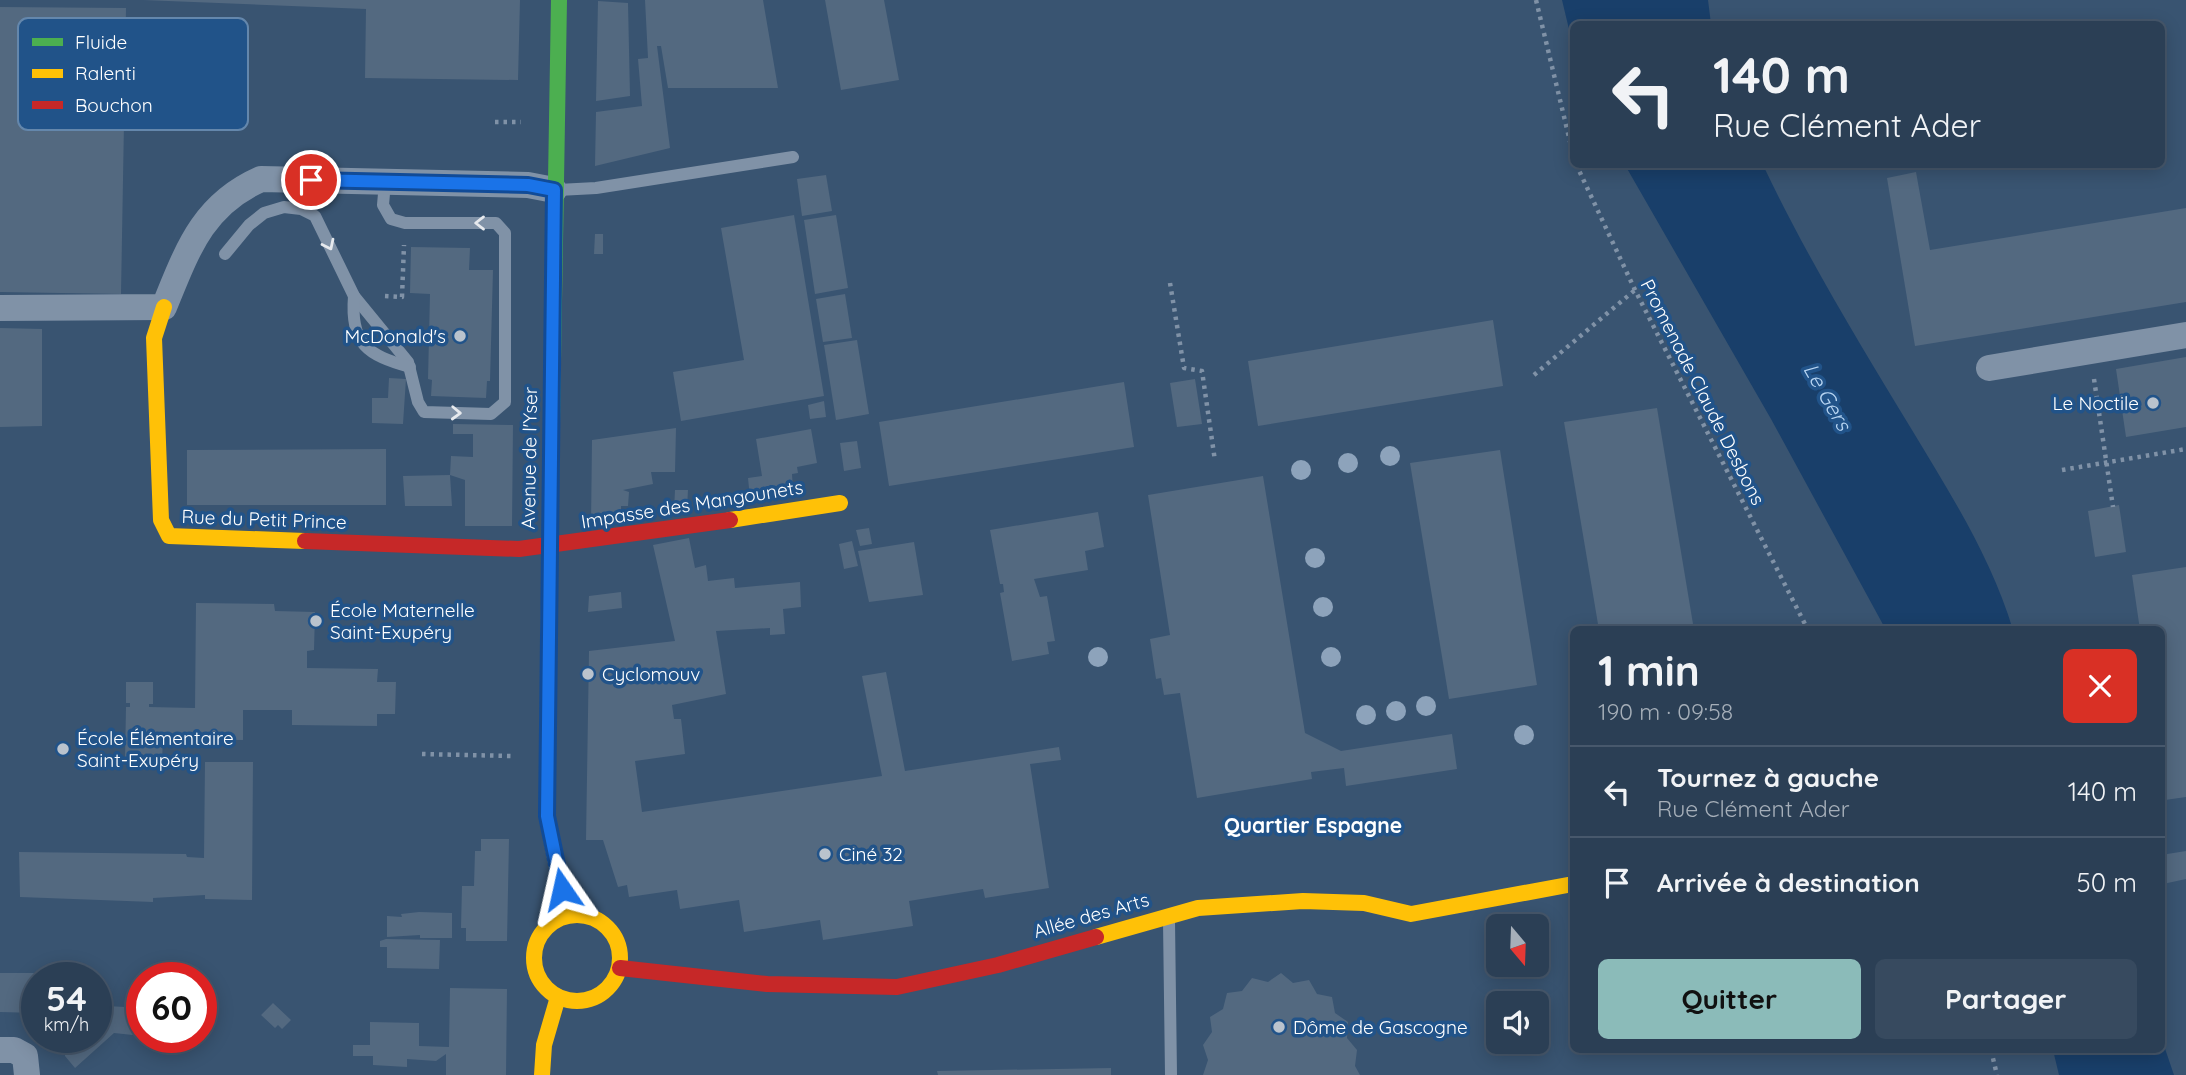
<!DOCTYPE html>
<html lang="fr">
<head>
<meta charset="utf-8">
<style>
	:root { --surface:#2b3f55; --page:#374a5f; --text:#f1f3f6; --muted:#a6afb9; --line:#47586c; --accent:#8bbbb9 }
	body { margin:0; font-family:Quicksand,sans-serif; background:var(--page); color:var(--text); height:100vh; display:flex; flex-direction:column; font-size:26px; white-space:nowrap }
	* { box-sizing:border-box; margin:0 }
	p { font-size:23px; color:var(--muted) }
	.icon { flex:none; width:38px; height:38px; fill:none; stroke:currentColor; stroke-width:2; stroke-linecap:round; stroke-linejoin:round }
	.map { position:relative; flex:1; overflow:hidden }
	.drawer { position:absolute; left:1570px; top:626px; width:595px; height:427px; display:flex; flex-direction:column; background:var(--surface); border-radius:10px; box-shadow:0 4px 18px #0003,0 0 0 2px var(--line) }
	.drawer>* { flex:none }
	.hud { position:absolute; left:1570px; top:21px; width:595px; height:147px; border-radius:10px; box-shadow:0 4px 18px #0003,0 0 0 2px var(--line); background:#2b3f55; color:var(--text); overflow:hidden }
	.needle { width:46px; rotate:161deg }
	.controls { position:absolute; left:1486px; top:914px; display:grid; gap:14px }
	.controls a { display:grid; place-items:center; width:63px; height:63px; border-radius:10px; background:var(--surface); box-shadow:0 4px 18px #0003,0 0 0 2px var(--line); font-size:35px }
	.speed { position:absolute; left:21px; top:962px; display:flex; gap:14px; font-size:35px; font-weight:700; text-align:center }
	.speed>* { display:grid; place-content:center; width:91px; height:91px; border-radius:50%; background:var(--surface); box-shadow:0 4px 18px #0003,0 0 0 2px var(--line); line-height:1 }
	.speed small { font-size:18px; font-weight:400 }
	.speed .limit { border:10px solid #d22; background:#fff; color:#111 }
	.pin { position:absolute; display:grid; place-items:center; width:60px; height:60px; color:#fff; margin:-30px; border:4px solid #fff; border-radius:50%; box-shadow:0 2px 7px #0007 }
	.me { position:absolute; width:77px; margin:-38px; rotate:349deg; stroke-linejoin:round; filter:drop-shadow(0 0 5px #0008) }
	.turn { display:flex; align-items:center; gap:24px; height:147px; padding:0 28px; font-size:32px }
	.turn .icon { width:91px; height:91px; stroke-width:2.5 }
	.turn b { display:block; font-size:49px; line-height:60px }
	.round { display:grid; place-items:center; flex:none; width:74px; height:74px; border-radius:10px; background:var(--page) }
	.summary { display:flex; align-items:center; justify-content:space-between; height:119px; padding:0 28px }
	h1 { font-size:42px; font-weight:700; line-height:52px }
	.primary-button { display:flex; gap:14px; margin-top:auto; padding:14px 28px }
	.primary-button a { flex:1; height:80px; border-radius:10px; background:var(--accent); color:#111; font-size:28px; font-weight:700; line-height:80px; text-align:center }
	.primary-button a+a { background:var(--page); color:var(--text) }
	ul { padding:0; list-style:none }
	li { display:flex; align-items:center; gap:21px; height:91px; padding:0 28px; border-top:2px solid var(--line) }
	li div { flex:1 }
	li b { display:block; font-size:26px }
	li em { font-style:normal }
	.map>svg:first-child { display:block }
	.water { fill:#193f6a }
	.building { fill:#536980 }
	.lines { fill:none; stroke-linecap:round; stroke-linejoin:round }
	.path { stroke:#8092a7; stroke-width:4.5; stroke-dasharray:3.5 5; stroke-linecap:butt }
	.lane { stroke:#8092a7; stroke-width:12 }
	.street { stroke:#8092a7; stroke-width:26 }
	.fast { stroke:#4caf50; stroke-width:16 }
	.slow { stroke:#ffc107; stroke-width:16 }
	.jam { stroke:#c62828; stroke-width:16 }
	.tree { fill:#8da3bb }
	.oneway { stroke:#e6e9ed }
	.route-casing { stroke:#114b97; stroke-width:18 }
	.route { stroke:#1a73e8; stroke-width:12 }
	.poi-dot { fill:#bac3cd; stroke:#215389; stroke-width:2.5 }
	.labels { text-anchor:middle; stroke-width:7; stroke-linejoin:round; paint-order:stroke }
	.poi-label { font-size:19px; fill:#fff; stroke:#215389; text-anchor:start }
	.street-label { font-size:19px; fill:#fff; stroke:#215389 }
	.water-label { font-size:21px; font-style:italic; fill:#b8d5f2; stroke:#215389 }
	.neighbourhood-label { font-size:21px; font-weight:bold; fill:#fff; stroke:#215389 }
	.key { fill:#215389; stroke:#6487ac; stroke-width:2 }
	.key-label { font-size:19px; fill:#fff }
</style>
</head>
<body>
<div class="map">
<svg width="2186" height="1075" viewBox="0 0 2186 1075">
	<rect width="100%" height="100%" fill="#395471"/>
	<g class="water">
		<polygon points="1562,0 1708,0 1711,24 1573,24 1573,46"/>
		<path d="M1625 165H1763C1805 254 1861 346 1912 430 1951 495 1991 557 2013 630H1886L1771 419Z"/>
		<polygon points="2161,1037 2174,1075 2059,1075 2053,1050 2161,1050"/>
	</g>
	<g class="building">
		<polygon points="143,0 520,0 518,80 365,78 366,9"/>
		<polygon points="645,0 763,0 778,88 668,88 661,46 657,46 670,148 595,166 596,112 642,106 638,59 648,58"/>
		<polygon points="825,0 884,0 899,80 841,90"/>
		<polygon points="598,1 628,3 630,96 596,101"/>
		<polygon points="0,7 126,8 121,294 0,292"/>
		<polygon points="1916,172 1930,250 2186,208 2186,302 1915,346 1887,178"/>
		<polygon points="826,175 832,211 802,216 797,179"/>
		<polygon points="794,215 824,396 681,421 673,372 744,360 721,228"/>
		<polygon points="836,215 848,288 815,294 804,220"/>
		<polygon points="595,234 603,234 603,254 594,254"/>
		<polygon points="411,247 470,248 469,270 493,270 490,381 487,381 486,398 431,396 432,380 428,379 430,294 410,293"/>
		<polygon points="845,294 852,338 823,342 816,299"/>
		<polygon points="1493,320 1503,386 1258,426 1248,361"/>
		<polygon points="0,328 42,329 42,426 0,427"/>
		<polygon points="857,340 869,414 836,420 824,345"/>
		<polygon points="2186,357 2186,427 2126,437 2116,369"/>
		<polygon points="389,378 406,379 403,424 372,423 372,398 388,398"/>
		<polygon points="1195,379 1202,424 1177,427 1170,383"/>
		<polygon points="1124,382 1134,447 889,486 879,422"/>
		<polygon points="824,401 826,417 810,419 808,405"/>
		<polygon points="1657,408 1694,630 1599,630 1564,422"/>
		<polygon points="453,424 513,425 512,526 465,526 465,480 450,475 452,506 405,506 403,476 450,475 451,456 473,457 473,434 453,434"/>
		<polygon points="676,428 675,472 651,472 653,484 623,490 629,492 628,506 621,506 621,520 591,525 592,440"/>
		<polygon points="811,429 817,463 797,467 798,473 792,474 793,491 750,498 748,478 762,476 756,439"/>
		<polygon points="857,441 861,468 844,471 840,443"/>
		<polygon points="386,449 386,505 187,505 187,450"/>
		<polygon points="1500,450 1537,685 1449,699 1410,463"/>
		<polygon points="1263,476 1305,733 1341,751 1452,734 1457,769 1346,786 1344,768 1311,772 1312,779 1197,798 1180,693 1164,695 1161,678 1156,679 1150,639 1170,635 1148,495"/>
		<polygon points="675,490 688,490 687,508 674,511"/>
		<polygon points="2119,505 2126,552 2095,557 2088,511"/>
		<polygon points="1098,512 1104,547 1085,551 1088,570 1034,579 1040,597 1047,596 1055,641 1047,642 1049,654 1012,661 1000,593 1004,592 1003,584 1000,584 990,530"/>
		<polygon points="869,528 872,544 860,546 856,530"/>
		<polygon points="689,538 695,568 706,565 708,581 734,578 735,588 800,582 801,607 783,609 785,634 770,635 770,628 716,631 726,694 672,705 674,719 681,719 685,754 635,761 642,812 882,776 862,676 886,672 905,771 1059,747 1061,760 1030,764 1049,888 985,898 983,889 909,901 913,926 823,940 820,920 744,932 739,900 680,909 677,890 629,897 627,885 618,887 603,840 586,840 589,651 675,641 653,545"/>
		<polygon points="852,541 858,566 844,569 839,544"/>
		<polygon points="914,542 923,595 869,602 858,551"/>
		<polygon points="2186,567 2186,797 2165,800 2161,775 2161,630 2140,630 2132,575"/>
		<polygon points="621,592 622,608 588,612 589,596"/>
		<polygon points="196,603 274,604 275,611 315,612 314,650 307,651 307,668 378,669 377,682 396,682 395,714 377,714 377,726 292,725 292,710 243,710 243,740 163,739 162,761 125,760 126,707 130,707 130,703 126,703 126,682 153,682 153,704 149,704 149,707 195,708"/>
		<polygon points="205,762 253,762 252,900 205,899 205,895 153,898 153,902 20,897 19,852 186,854 187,857 204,858"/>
		<polygon points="481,839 509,839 507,941 466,941 466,928 461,928 462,886 474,886 475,851 481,851"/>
		<polygon points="2186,851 2186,879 2163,884 2161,855"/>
		<polygon points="419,912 452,913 452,938 420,938 420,935 387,937 387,916 402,917 401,914"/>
		<polygon points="386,939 440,940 439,969 387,968 387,947 380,947 380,941"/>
		<polygon points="0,973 37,973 37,1013 0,1012"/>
		<polygon points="1281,973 1293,983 1309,980 1317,994 1332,997 1335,1013 1348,1022 1347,1038 1357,1050 1355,1066 1360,1075 1203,1075 1208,1060 1203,1045 1212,1032 1210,1017 1223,1009 1227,993 1242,991 1252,978 1268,982"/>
		<polygon points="450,988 507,989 506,1075 446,1075 446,1054 436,1061 407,1059 407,1067 373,1065 373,1056 353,1056 353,1045 370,1045 370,1022 419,1023 419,1046 449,1047"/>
		<polygon points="107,1001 107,1006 142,1008 142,1036 114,1033 75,1068 65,1056 64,1040 96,1038 96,1010"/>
		<polygon points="273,1003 291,1020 282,1029 278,1025 275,1028 261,1015"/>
		<polygon points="1111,1068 1111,1075 938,1075 937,1071"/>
	</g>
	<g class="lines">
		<g class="path">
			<polyline points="1536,0 1573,154"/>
			<polyline points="495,122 521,122"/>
			<polyline points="1576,164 1635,290 1808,630"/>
			<polyline points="1170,283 1184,368 1202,371 1215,461"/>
			<polyline points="385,296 402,297 404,245"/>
			<polyline points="1534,375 1635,290"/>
			<polyline points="2094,379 2113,507"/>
			<polyline points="2062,470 2186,449"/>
			<polyline points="422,754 512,756"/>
			<polyline points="1991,1050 1997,1075"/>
		</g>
		<g class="lane">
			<polyline points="558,190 596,188 793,157"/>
			<polyline points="225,254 249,225 264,213 284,207 301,209 315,216 354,296 408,362 418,402 424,412 491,414 505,402 505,233 496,223 405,223 391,219 383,205 385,182"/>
			<path d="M354 296C350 344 367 355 410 367"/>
			<polyline points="1169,921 1171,1075"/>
		</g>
		<g class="street">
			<path d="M0 308 164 307C187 251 202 205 261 179L528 185 554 190"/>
			<polyline points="1989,368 2186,335"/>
			<polyline points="0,1050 14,1050 25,1056 27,1075"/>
		</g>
		<polyline class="fast" points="549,604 559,0"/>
		<g class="slow">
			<polyline points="164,307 154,338 161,520 169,536 305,541"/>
			<polyline points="730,520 840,503"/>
			<polyline points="549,604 547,816 566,915"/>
			<circle cx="577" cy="958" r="43"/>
			<polyline points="1096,937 1198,908 1303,901 1364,903 1411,914 1573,884"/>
			<polyline points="542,1075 544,1045 558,997"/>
		</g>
		<g class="jam">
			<polyline points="305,541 519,549 730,520"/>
			<polyline points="620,968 767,984 897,987 998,965 1096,937"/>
		</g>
	</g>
	<g class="tree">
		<circle cx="1390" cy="456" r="10"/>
		<circle cx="1348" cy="463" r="10"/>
		<circle cx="1301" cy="470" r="10"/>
		<circle cx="1315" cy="558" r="10"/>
		<circle cx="1323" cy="607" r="10"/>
		<circle cx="1098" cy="657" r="10"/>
		<circle cx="1331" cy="657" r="10"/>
		<circle cx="1426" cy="706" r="10"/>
		<circle cx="1396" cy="711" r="10"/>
		<circle cx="1366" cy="715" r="10"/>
		<circle cx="1524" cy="735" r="10"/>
	</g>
	<defs><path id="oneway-chevron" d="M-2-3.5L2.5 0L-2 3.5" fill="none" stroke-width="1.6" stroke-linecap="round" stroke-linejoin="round" transform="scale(1.75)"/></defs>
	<g class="oneway">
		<use href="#oneway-chevron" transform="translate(480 223) rotate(180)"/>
		<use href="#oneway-chevron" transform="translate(329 245) rotate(64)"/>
		<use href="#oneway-chevron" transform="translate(456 413) rotate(2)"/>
	</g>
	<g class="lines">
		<g class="route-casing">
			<polyline id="route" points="311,180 528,185 554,190 547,816 562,889"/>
		</g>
		<use href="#route" class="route"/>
	</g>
	<g class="poi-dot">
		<circle cx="460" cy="336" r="7"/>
		<circle cx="2153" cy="403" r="7"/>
		<circle cx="316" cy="621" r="7"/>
		<circle cx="588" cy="674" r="7"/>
		<circle cx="63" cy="749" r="7"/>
		<circle cx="825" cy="854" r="7"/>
		<circle cx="1279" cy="1027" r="7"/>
	</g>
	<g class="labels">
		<g class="poi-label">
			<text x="446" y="343" text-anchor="end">McDonald's</text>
			<text x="2139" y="410" text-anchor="end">Le Noctile</text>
			<text x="330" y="617">École Maternelle<tspan x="330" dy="22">Saint-Exupéry</tspan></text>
			<text x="602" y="681">Cyclomouv</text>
			<text x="77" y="745">École Élémentaire<tspan x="77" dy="22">Saint-Exupéry</tspan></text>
			<text x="839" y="861">Ciné 32</text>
			<text x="1293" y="1034">Dôme de Gascogne</text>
		</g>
		<g class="street-label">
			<text transform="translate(1703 392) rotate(63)" y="7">Promenade Claude Desbons</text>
			<text transform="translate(529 458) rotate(-89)" y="7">Avenue de l'Yser</text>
			<text transform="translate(692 504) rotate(-9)" y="7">Impasse des Mangounets</text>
			<text transform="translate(264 519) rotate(2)" y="7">Rue du Petit Prince</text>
			<text transform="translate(1091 915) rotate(-16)" y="7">Allée des Arts</text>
		</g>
		<g class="water-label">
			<text transform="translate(1827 397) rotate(60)" y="7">Le Gers</text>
		</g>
		<g class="neighbourhood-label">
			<text x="1313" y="833">Quartier Espagne</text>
		</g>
	</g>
	<rect x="18" y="18" width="230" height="112" rx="10" class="key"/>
	<rect x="32" y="38" width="31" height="8" fill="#4caf50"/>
	<rect x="32" y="69" width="31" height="9" fill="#ffc107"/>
	<rect x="32" y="101" width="31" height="8" fill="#c62828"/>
	<g class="key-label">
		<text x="75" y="49">Fluide</text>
		<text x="75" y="80">Ralenti</text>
		<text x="75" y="112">Bouchon</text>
	</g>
</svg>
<div class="controls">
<a><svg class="needle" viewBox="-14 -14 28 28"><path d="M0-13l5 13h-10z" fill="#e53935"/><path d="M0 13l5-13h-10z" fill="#a6afb9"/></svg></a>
<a><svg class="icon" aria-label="sound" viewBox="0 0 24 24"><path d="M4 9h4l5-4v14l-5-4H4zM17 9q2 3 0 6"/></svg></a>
</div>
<div class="speed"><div>54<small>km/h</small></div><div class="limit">60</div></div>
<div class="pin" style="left:311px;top:180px;background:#d93025"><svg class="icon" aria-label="arrive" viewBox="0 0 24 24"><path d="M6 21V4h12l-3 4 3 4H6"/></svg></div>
<svg class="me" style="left:562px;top:889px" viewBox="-20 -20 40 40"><path d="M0-17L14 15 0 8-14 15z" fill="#1a73e8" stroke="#fff" stroke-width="4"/></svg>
<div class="hud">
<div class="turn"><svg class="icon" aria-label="left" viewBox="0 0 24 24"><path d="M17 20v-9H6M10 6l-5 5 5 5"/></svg><div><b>140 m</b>Rue Clément Ader</div></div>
</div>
<section class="drawer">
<div class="summary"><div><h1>1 min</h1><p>190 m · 09:58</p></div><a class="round" style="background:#d93025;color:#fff"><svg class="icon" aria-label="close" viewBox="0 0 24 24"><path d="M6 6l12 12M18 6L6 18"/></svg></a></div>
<ul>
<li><svg class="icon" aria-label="left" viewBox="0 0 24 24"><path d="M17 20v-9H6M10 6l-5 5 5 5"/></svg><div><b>Tournez à gauche</b><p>Rue Clément Ader</p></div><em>140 m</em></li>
<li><svg class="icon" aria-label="arrive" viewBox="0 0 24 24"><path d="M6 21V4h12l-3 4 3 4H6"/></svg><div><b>Arrivée à destination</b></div><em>50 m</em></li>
</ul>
<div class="primary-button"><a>Quitter</a><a>Partager</a></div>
</section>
</div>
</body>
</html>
